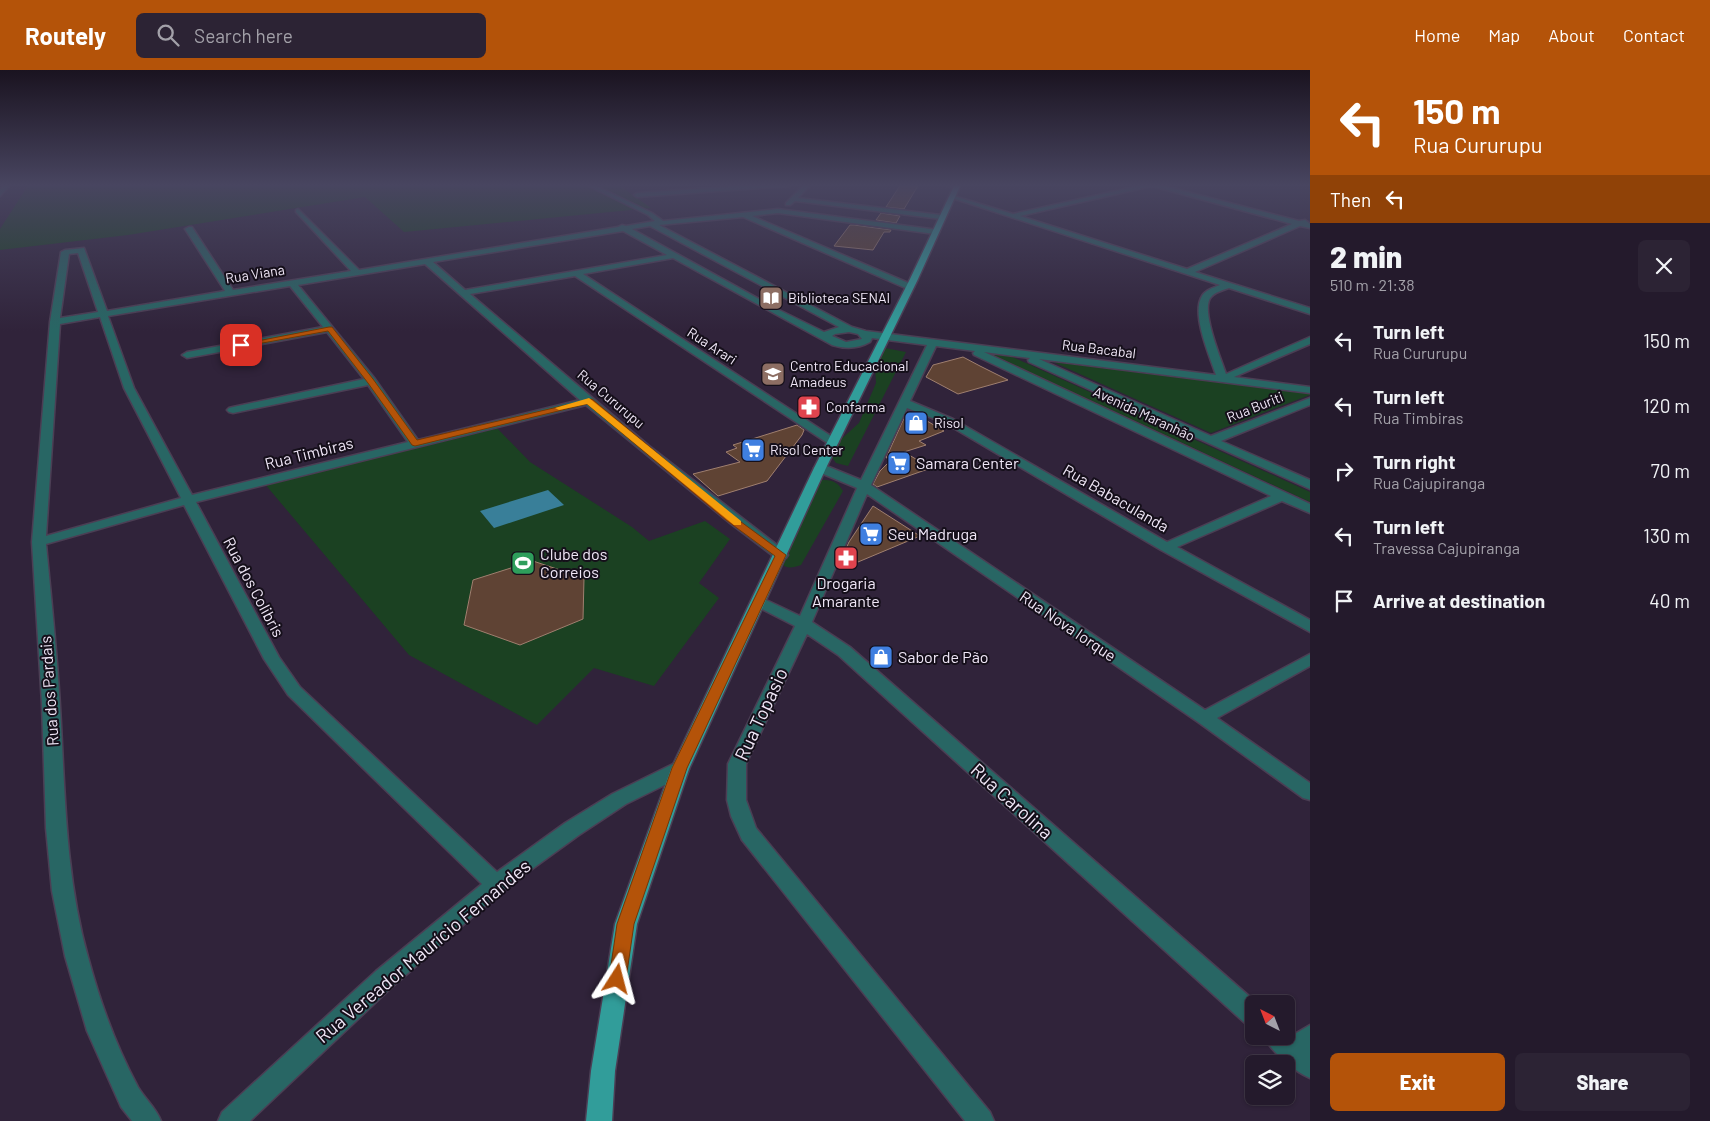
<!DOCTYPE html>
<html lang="en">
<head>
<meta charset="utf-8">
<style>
	:root { --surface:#241a2c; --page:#2c2334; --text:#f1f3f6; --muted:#a3a1a9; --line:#413848; --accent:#b45309 }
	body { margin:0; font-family:Barlow,sans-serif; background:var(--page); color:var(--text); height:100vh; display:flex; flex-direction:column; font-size:19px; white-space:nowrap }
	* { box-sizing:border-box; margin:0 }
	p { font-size:16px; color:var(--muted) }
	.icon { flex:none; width:28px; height:28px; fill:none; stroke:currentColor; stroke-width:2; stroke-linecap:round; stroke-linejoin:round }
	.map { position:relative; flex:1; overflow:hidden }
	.drawer { display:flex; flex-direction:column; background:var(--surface); width:400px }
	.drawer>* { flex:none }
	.guide { background:#b45309; color:#fff; overflow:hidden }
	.needle { width:32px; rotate:318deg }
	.controls { position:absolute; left:1245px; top:925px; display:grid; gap:10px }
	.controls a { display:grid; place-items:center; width:50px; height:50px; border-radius:8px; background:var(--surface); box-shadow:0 1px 4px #0004,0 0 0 1px var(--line); font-size:25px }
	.pin { position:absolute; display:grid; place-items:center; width:42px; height:42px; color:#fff; margin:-21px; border-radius:10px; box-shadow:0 2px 8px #0006 }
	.me { position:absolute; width:55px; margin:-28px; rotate:9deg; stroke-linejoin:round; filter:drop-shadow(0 0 4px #0008) }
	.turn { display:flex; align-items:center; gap:18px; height:105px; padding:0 20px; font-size:22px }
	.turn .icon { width:65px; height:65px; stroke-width:2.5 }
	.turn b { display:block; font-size:35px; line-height:42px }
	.then { display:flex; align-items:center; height:48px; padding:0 20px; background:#0003; gap:10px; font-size:19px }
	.round { display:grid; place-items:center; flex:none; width:52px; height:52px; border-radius:8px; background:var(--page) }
	.summary { display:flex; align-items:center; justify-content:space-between; height:85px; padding:0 20px }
	h1 { font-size:30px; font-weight:800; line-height:38px }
	.cta { display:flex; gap:10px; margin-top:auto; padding:10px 20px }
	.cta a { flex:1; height:58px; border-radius:8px; background:var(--accent); color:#fff; font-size:20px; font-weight:800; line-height:58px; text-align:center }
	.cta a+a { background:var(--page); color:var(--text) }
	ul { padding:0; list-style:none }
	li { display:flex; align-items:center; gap:15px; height:65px; padding:0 20px }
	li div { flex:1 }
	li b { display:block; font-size:19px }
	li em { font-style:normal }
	header { display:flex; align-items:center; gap:30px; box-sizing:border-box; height:70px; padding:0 25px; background:var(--accent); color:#fff }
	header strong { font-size:24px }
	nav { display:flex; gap:28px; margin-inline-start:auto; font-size:18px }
	.search { width:350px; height:45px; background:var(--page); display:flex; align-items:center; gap:12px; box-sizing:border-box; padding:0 18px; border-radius:8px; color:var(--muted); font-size:19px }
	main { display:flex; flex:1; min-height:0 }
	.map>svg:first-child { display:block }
	.green { fill:#1b4122 }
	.water { fill:#397f99 }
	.building { fill:#5f4334; stroke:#9f7f6f }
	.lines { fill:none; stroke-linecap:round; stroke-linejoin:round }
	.minor-casing { stroke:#4b3e54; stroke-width:3 }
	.major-casing { stroke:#4b3e54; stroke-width:3 }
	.minor { fill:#286664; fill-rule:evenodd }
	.major { fill:#319d9a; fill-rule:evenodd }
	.route { fill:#b45309; stroke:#753606 }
	.slow { fill:#f59e0b }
	.labels { text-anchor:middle; stroke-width:4; stroke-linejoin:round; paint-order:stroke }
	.far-street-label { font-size:14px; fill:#f0e7f7; stroke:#150f1a }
	.far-poi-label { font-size:14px; fill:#f0e7f7; stroke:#150f1a; text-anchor:start }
	.street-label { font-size:16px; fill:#f0e7f7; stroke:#150f1a }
	.poi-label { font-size:16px; fill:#f0e7f7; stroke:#150f1a; text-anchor:start }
	.near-street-label { font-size:19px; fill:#f0e7f7; stroke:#150f1a }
</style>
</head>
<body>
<header>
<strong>Routely</strong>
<div class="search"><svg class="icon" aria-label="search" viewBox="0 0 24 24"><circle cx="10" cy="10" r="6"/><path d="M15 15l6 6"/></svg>Search here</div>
<nav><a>Home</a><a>Map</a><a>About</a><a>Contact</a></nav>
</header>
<main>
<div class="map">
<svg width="1310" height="1051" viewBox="0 0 1310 1051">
	<rect width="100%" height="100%" fill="#30233a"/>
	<g class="green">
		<polygon points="29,114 617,114 651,138 404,162 365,127 128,165 0,180 0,159"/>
		<polygon points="885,278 906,282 848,396 836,393 831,386 839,371 859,353 876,313 875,297"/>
		<polygon points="998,282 1006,284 1310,422 1310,432 993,285"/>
		<polygon points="1053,292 1310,324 1310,325 1211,363"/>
		<polygon points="495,356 530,392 632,457 649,471 705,451 730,469 699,513 719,528 654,616 594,598 537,655 409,585 264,413"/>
		<path d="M821 410C832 410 837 411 843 421L801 495C792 498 787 499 780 493Z"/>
	</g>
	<polygon class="water" points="548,420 564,435 494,458 480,441"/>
	<g class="building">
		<polygon points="901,114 919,114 904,139 886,137"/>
		<polygon points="881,143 900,146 896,153 876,150"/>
		<polygon points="850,155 854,155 891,160 890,162 884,162 873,180 834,176"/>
		<polygon points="963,287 980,296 1008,310 958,324 926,307 933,295"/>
		<polygon points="905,346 922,348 944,361 919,371 926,375 904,382 931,398 877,417 873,414 880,401 897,384 886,388"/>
		<polygon points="797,355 804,360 802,365 767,411 718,426 693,404 740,392 726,382 737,378 733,375"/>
		<polygon points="873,436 920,466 858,492 855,490 838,496 849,472"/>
		<polygon points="533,491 584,508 583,549 520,575 464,555 473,510"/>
	</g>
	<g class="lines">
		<g class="minor-casing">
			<g id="minor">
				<polygon points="5,114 11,114 0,126 0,120"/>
				<path d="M585 114H592L652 143 663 151 778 139 938 160 939 162 935 164 778 143 752 146 913 215 914 217 910 220 743 147 659 155 852 257 866 261 1216 305C1210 287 1192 246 1201 228 1204 220 1213 218 1220 215L949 127 954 126 1013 144 1147 114H1157L1299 151 1305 150 1310 154V158L1300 156 1195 202 1310 238V244L1229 218C1223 220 1215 222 1211 227 1200 239 1221 289 1226 304L1310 267V274L1234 307 1310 317V323L1039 289 1211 366 1310 328V335L1221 371 1310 410V419L1029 292 1028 290 1030 288 984 282 1310 434V443L1282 431 1177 477 1310 550V562L1161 480 945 353 907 338 871 415 1205 640 1310 584V596L1217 648 1310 713V730L1303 728 1198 652 867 424 812 552 850 577 1258 934H1254V957L1246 954 838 585 807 564 746 694V730L756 758 990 1042 994 1051H965L742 770 731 746 727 730 728 694 795 556 754 535 751 532 754 529H764L800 546 857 418 816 401 814 398 820 394 824 395 861 410 927 275 872 268 870 272C858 279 845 279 832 275L673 188 583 204 837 370 839 372 837 374H829L575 206 470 224 649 376 786 482 788 485 786 488H776L730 453 586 335 196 432 279 587 300 617 497 802 565 753 612 724 673 694 680 692 687 694 689 699 687 704 626 734 579 765 503 820 392 917 250 1051H218L222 1042 376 901 482 814 288 625 264 589 184 435 46 474C51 528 57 582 60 636 65 720 65 805 88 887 100 932 116 976 138 1017 145 1029 156 1038 161 1051H132L121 1037 87 961 65 886 52 821 46 758 42 634 32 472 50 252 61 182 65 180 84 178 107 241 225 221 185 159 189 157H192L233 220 351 201 296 142V140L298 139 359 200 618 157 622 155 626 156 655 151 648 145ZM1152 116 1292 154 1187 199 1020 146ZM650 156 839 257 824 262 779 240 632 159ZM623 161 667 185 465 220 433 192ZM78 183 98 242 60 248 69 184ZM425 194 580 330 418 370 375 309 298 215ZM290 216 323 257 187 282 182 285 187 288 327 262 364 309 233 337 229 338 227 340 229 342 233 343 368 315 408 372 192 425 134 318 108 246ZM100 247 124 318 181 428 46 466 60 254ZM849 262 858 264 862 269 846 272 832 266 835 264ZM936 276 975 281 973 283 974 285 1271 426 1167 472 953 349 910 331Z"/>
				<polygon points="769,114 792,114 789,116 637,127 634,125 637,123"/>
				<polygon points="805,114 811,114 798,128 941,145 945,147 941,149 795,131 790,135 786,135 786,133"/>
				<polygon points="934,114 959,114 960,115 957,117"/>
				<path d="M1310 955V1008C1295 1002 1270 981 1264 966H1286V959L1293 965Z"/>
			</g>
		</g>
		<g class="major-casing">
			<polygon id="major" points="955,114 961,114 918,209 826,398 689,699 637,854 615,1001 612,1051 586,1051 591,1001 615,854 671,699 814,398 910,209"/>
		</g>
		<use href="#minor" class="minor"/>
		<use href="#major" class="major"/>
	</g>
	<linearGradient id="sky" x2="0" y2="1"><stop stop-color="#1a1320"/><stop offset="0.44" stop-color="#484560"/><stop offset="1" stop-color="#484560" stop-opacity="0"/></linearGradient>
	<rect width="1310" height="261" fill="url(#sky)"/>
	<polygon class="route" points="329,257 332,257 373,309 417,370 592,329 733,446 786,485 687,698 634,854 626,909 623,915 617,917 611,915 609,909 617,854 672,698 775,486 726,450 587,334 415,376 412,375 368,313 328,261 241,277 237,275"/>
	<polygon class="slow" points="589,328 741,451 741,455 734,455 587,334 559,340 555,338"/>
	<defs>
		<g id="library-square" transform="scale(1.25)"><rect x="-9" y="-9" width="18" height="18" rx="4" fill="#8d6e63" stroke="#150f1a"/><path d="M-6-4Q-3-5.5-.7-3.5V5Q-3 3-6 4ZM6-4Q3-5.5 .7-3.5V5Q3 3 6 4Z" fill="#fff"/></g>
		<g id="school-square" transform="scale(1.25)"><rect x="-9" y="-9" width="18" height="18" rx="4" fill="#8d6e63" stroke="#150f1a"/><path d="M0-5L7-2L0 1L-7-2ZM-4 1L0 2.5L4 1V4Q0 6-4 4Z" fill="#fff"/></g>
		<g id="pharmacy-square" transform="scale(1.25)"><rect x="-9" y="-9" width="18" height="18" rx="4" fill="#e0444e" stroke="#150f1a"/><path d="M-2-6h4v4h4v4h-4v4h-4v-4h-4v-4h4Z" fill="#fff"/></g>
		<g id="shop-square" transform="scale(1.25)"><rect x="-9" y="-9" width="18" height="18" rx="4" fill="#3f7fe0" stroke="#150f1a"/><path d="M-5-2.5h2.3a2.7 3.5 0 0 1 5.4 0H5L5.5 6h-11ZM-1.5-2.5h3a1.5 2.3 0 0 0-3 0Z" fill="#fff"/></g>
		<g id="supermarket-square" transform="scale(1.25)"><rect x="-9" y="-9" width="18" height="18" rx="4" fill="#3f7fe0" stroke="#150f1a"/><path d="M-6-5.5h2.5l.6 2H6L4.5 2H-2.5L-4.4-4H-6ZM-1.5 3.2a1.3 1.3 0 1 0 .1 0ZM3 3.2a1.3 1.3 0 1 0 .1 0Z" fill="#fff"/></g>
		<g id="stadium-square" transform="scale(1.25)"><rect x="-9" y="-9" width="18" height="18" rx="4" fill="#2e9e5b" stroke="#150f1a"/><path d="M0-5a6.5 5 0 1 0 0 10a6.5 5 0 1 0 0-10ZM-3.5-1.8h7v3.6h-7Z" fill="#fff"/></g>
	</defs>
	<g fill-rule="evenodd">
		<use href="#library-square" x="771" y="228"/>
		<use href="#school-square" x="773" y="304"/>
		<use href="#pharmacy-square" x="809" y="337"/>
		<use href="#shop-square" x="916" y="353"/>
		<use href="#supermarket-square" x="753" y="380"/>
		<use href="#supermarket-square" x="899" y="393"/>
		<use href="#supermarket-square" x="871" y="464"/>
		<use href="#pharmacy-square" x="846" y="488"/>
		<use href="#stadium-square" x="523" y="493"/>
		<use href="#shop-square" x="881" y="587"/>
	</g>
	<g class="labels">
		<g class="far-street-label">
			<text transform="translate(255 204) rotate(-9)" y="5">Rua Viana</text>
			<text transform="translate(712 276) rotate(33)" y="5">Rua Arari</text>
			<text transform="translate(1099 279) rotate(7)" y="5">Rua Bacabal</text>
			<text transform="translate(611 329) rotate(40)" y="5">Rua Cururupu</text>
			<text transform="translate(1255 337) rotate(-22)" y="5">Rua Buriti</text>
			<text transform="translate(1144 344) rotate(25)" y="5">Avenida Maranhão</text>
		</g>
		<g class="far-poi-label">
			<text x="788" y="233">Biblioteca SENAI</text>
			<text x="790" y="301">Centro Educacional<tspan x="790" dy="16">Amadeus</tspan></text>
			<text x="826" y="342">Confarma</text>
			<text x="934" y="358">Risol</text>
			<text x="770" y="385">Risol Center</text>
		</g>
		<g class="street-label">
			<text transform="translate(309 383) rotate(-14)" y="6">Rua Timbiras</text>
			<text transform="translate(1116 428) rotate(30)" y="6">Rua Babaculanda</text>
			<text transform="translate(254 517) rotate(62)" y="6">Rua dos Colibris</text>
			<text transform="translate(1068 556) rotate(34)" y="6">Rua Nova Iorque</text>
			<text transform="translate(49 621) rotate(-94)" y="6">Rua dos Pardais</text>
		</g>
		<g class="poi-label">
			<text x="916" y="399">Samara Center</text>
			<text x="888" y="470">Seu Madruga</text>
			<text x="540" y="490">Clube dos<tspan x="540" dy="18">Correios</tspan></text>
			<text x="846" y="519" text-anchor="middle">Drogaria<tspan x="846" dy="18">Amarante</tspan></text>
			<text x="898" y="593">Sabor de Pão</text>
		</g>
		<g class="near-street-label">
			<text transform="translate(761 644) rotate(-65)" y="7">Rua Topasio</text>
			<text transform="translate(1012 731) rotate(42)" y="7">Rua Carolina</text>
			<text transform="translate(423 881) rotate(-40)" y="7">Rua Vereador Maurício Fernandes</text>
		</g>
	</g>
</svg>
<div class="controls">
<a><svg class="needle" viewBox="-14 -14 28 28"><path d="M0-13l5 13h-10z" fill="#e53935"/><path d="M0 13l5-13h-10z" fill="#a3a1a9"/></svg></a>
<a><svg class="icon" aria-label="layers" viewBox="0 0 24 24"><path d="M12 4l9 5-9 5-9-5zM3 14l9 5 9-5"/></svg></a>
</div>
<div class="pin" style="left:241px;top:275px;background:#d93025"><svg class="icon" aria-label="arrive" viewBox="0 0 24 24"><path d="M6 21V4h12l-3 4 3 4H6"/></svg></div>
<svg class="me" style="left:617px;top:909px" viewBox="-20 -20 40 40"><path d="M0-17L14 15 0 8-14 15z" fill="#b45309" stroke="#fff" stroke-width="4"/></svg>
</div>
<section class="drawer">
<div class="guide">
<div class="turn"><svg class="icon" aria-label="left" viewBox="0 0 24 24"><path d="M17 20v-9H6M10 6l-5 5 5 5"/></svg><div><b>150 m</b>Rua Cururupu</div></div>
<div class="then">Then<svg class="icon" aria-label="left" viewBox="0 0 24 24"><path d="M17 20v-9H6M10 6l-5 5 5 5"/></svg></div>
</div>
<div class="summary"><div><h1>2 min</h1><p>510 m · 21:38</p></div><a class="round"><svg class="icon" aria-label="close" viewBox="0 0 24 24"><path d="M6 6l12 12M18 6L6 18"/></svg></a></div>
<ul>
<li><svg class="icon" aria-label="left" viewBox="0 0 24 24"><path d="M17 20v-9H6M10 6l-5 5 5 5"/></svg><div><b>Turn left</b><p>Rua Cururupu</p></div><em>150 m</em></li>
<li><svg class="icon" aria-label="left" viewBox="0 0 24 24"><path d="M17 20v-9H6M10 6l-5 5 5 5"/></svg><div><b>Turn left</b><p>Rua Timbiras</p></div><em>120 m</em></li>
<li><svg class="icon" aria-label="right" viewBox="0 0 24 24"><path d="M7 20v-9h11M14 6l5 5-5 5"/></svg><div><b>Turn right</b><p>Rua Cajupiranga</p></div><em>70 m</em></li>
<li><svg class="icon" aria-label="left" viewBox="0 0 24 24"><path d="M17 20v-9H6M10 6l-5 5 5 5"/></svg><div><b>Turn left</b><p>Travessa Cajupiranga</p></div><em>130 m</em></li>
<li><svg class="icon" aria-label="arrive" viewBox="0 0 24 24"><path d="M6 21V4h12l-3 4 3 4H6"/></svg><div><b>Arrive at destination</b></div><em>40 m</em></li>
</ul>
<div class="cta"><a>Exit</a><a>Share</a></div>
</section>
</main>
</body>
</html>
